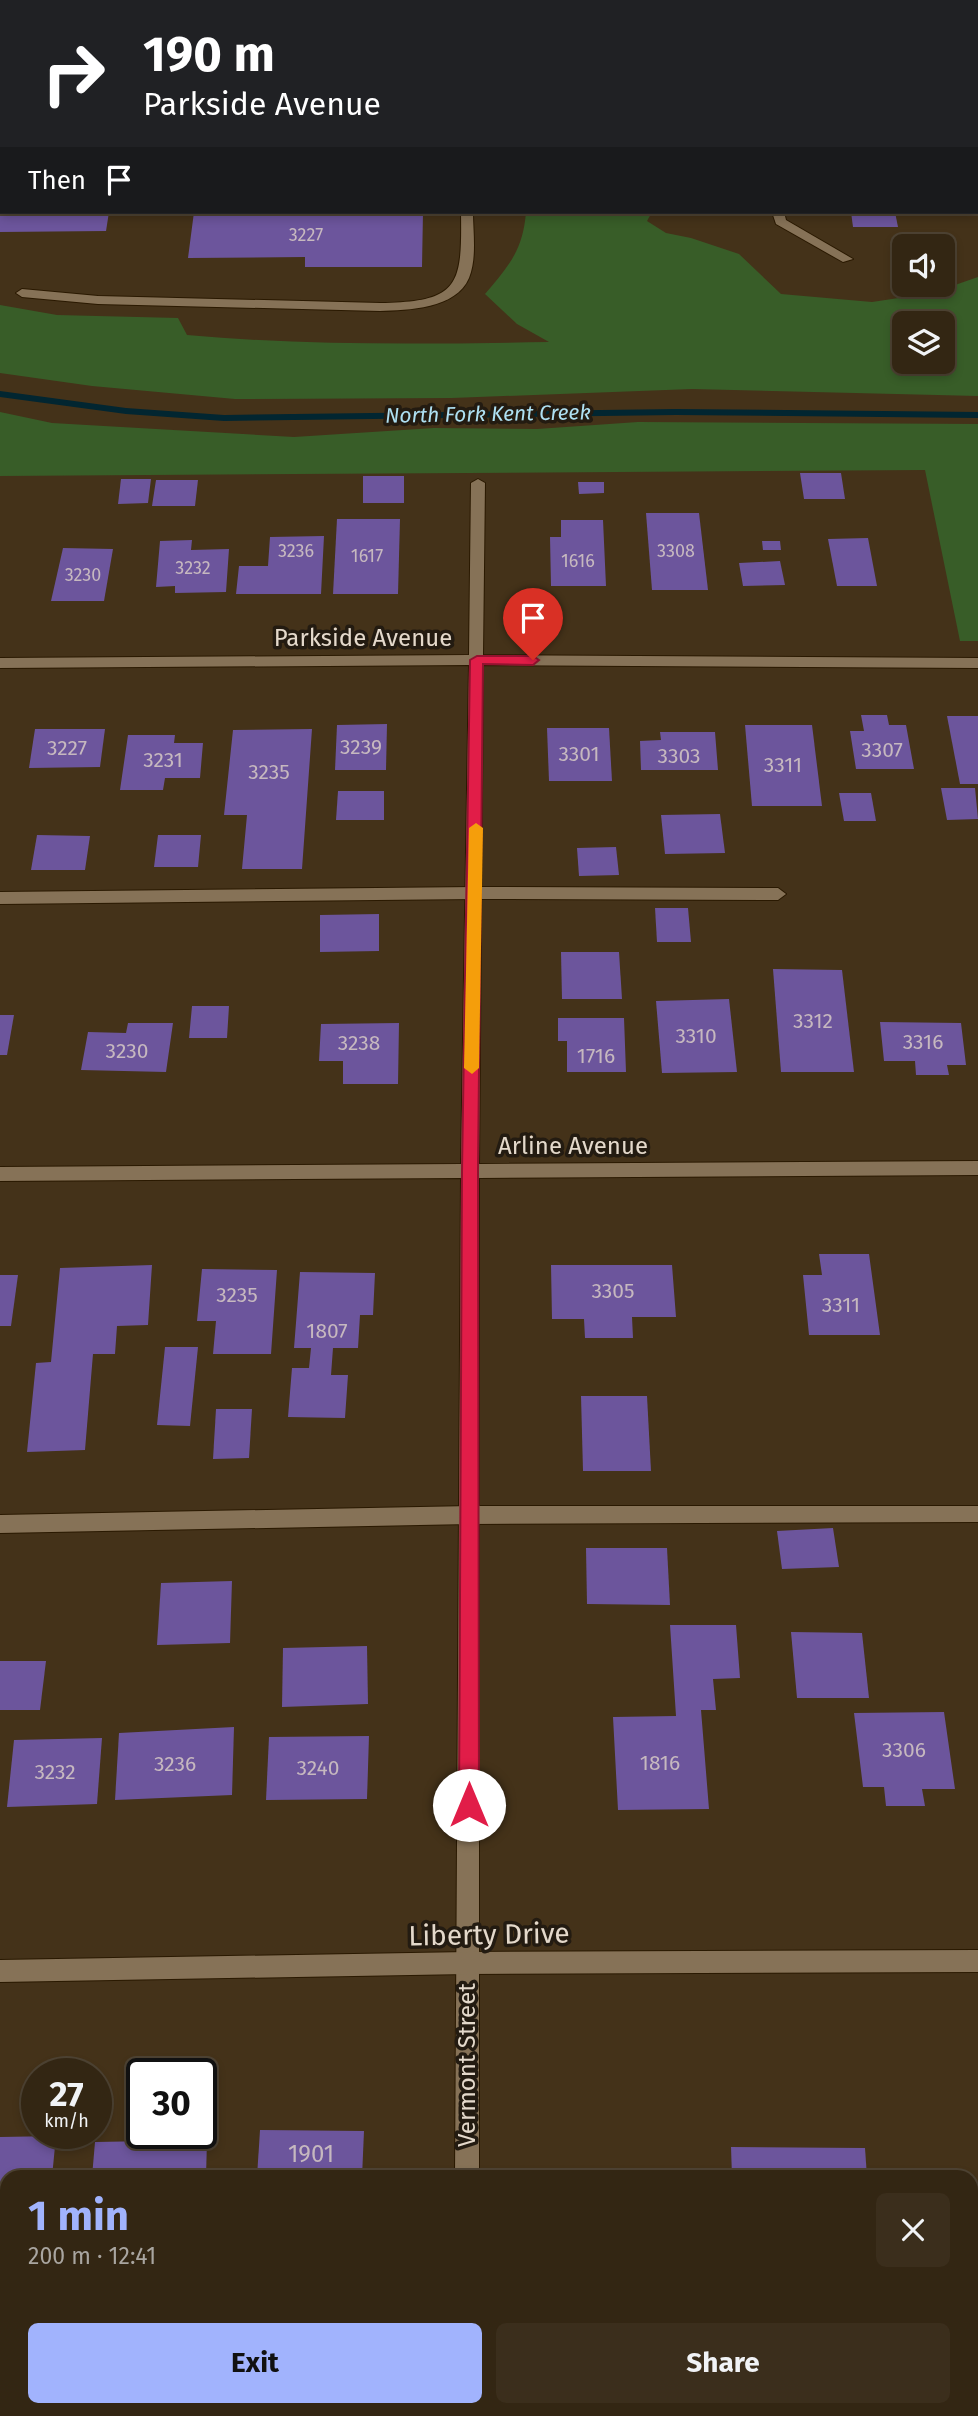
<!DOCTYPE html>
<html lang="en">
<head>
<meta charset="utf-8">
<style>
	:root { --surface:#332613; --page:#3b2e1c; --text:#f1f3f6; --muted:#a9a5a0; --line:#4e4333; --accent:#a1b3fd }
	body { margin:0; font-family:"Fira Sans",sans-serif; background:var(--page); color:var(--text); height:100vh; display:flex; flex-direction:column; font-size:26px; white-space:nowrap }
	* { box-sizing:border-box; margin:0 }
	p { font-size:23px; color:var(--muted) }
	.icon { flex:none; width:38px; height:38px; fill:none; stroke:currentColor; stroke-width:2; stroke-linecap:round; stroke-linejoin:round }
	.map { position:relative; flex:1; overflow:hidden }
	.sheet { position:absolute; left:0px; top:2170px; width:978px; height:247px; display:flex; flex-direction:column; background:var(--surface); border-radius:21px 21px 0 0; box-shadow:0 4px 10px #0003,0 0 0 2px var(--line) }
	.sheet>* { flex:none }
	.banner { position:absolute; left:0px; top:0px; width:978px; height:214px; box-shadow:0 4px 10px #0003,0 0 0 2px var(--line); background:#202124; color:#fff; overflow:hidden }
	.tools { position:absolute; left:892px; top:234px; display:grid; gap:14px }
	.tools a { display:grid; place-items:center; width:63px; height:63px; border-radius:10px; background:var(--surface); box-shadow:0 4px 10px #0003,0 0 0 2px var(--line); font-size:35px }
	.speed { position:absolute; left:21px; top:2058px; display:flex; gap:14px; font-size:35px; font-weight:700; text-align:center }
	.speed>* { display:grid; place-content:center; width:91px; height:91px; border-radius:50%; background:var(--surface); box-shadow:0 4px 10px #0003,0 0 0 2px var(--line); line-height:1 }
	.speed small { font-size:18px; font-weight:400 }
	.speed .limit { border:4px solid #111; border-radius:10px; background:#fff; color:#111 }
	.pin { position:absolute; display:grid; place-items:center; width:60px; height:60px; color:#fff; margin:-72px -30px; border-radius:50% 50% 50% 0; rotate:-45deg; box-shadow:0 0 7px #0007 }
	.pin .icon { rotate:45deg }
	.me { position:absolute; width:77px; margin:-38px; rotate:0deg; stroke-linejoin:round; filter:drop-shadow(0 0 5px #0008) }
	.turn { display:flex; align-items:center; gap:24px; height:147px; padding:0 28px; font-size:32px }
	.turn .icon { width:91px; height:91px; stroke-width:2.5 }
	.turn b { display:block; font-size:49px; line-height:60px }
	.then { display:flex; align-items:center; height:66px; padding:0 28px; background:#0003; gap:14px; font-size:26px }
	.round { display:grid; place-items:center; flex:none; width:74px; height:74px; border-radius:10px; background:var(--page) }
	.headline { display:flex; align-items:center; justify-content:space-between; height:119px; padding:0 28px }
	h1 { font-size:42px; font-weight:700; line-height:52px; color:var(--accent) }
	.action { display:flex; gap:14px; margin-top:auto; padding:14px 28px }
	.action a { flex:1; height:80px; border-radius:10px; background:var(--accent); color:#111; font-size:28px; font-weight:700; line-height:80px; text-align:center }
	.action a+a { background:var(--page); color:var(--text) }
	.map>svg:first-child { display:block }
	.green { fill:#385d28; fill-rule:evenodd }
	.lines { fill:none; stroke-linecap:round; stroke-linejoin:round }
	.stream { fill:#022631; fill-rule:evenodd }
	.building { fill:#6c559c }
	.service-casing { stroke:#2a1901; stroke-width:2 }
	.minor-casing { stroke:#2a1901; stroke-width:2 }
	.tertiary-casing { stroke:#2a1901; stroke-width:2 }
	.secondary-casing { stroke:#2a1901; stroke-width:2 }
	.service { fill:#867257; fill-rule:evenodd }
	.minor { fill:#867257; fill-rule:evenodd }
	.tertiary { fill:#867257; fill-rule:evenodd }
	.secondary { fill:#9e864e; fill-rule:evenodd }
	.route { fill:#e11d48; stroke:#92132f; stroke-width:2 }
	.slow { fill:#f59e0b }
	.labels { text-anchor:middle; stroke-width:7; stroke-linejoin:round; paint-order:stroke }
	.far-number-label { font-size:18px; fill:#c6b8bf }
	.far-water-label { font-size:21px; font-style:italic; fill:#aee0f2; stroke:#231b11 }
	.number-label { font-size:21px; fill:#c6b8bf }
	.street-label { font-size:24px; fill:#e4d9cb; stroke:#231b11 }
	.near-number-label { font-size:24px; fill:#c6b8bf }
	.near-street-label { font-size:28px; fill:#e4d9cb; stroke:#231b11 }
</style>
</head>
<body>
<div class="map">
<svg width="978" height="2416" viewBox="0 0 978 2416">
	<rect width="100%" height="100%" fill="#443219"/>
	<g class="green">
		<path d="M526 212H652L647 221 666 233 691 238 739 254 781 294 872 302 932 293 978 277V396L692 389 452 398 235 399 92 386 0 373V305L57 315 178 318 187 335C307 346 428 344 549 342L517 324 485 294C509 266 523 250 526 212ZM905 324H943V362H905Z"/>
		<polygon points="0,412 52,423 294,437 434,428 537,429 638,422 978,424 978,641 960,641 925,470 0,476"/>
	</g>
	<g class="lines">
		<polygon class="stream" points="0,391 126,408 224,415 676,409 978,412 978,418 676,415 224,421 126,414 0,397"/>
	</g>
	<g class="building">
		<polygon points="0,212 109,212 106,231 0,232"/>
		<polygon points="194,212 423,212 422,267 305,267 305,257 188,258"/>
		<polygon points="851,212 895,212 898,227 853,227"/>
		<polygon points="800,473 841,473 845,499 804,499"/>
		<rect x="363" y="476" width="41" height="27"/>
		<polygon points="121,479 151,479 148,503 118,504"/>
		<polygon points="156,480 198,480 195,506 152,506"/>
		<polygon points="578,482 604,482 604,493 579,494"/>
		<polygon points="646,513 699,513 708,590 652,590"/>
		<polygon points="337,519 400,519 398,594 333,594"/>
		<polygon points="561,520 603,520 606,586 551,586 550,537 561,537"/>
		<polygon points="324,536 321,594 236,594 239,566 268,566 270,537"/>
		<polygon points="868,538 877,586 837,586 828,539"/>
		<polygon points="192,540 191,550 229,549 226,592 175,593 175,586 156,587 160,541"/>
		<polygon points="762,541 780,541 781,550 763,550"/>
		<polygon points="63,548 113,549 104,601 51,601"/>
		<polygon points="780,561 785,585 743,586 739,563"/>
		<polygon points="861,715 887,715 889,725 906,725 914,769 856,769 850,731 864,731"/>
		<polygon points="947,716 978,716 978,784 960,784"/>
		<polygon points="387,724 386,770 335,770 337,725"/>
		<polygon points="745,725 812,725 822,806 752,806"/>
		<polygon points="547,728 609,728 612,781 549,781"/>
		<polygon points="35,729 105,729 100,767 29,768"/>
		<polygon points="312,729 302,869 242,869 247,815 224,815 233,730"/>
		<polygon points="660,732 715,732 718,770 641,770 640,741 661,740"/>
		<polygon points="128,735 175,735 174,743 203,743 200,778 165,778 163,790 120,790"/>
		<polygon points="941,788 975,788 978,819 947,820"/>
		<polygon points="338,791 384,791 384,820 336,820"/>
		<polygon points="839,793 871,793 876,821 844,821"/>
		<polygon points="720,814 725,853 665,854 661,815"/>
		<polygon points="37,835 90,836 85,870 31,870"/>
		<polygon points="158,835 201,835 198,867 154,867"/>
		<polygon points="616,847 619,875 579,876 577,848"/>
		<polygon points="655,908 688,908 691,942 657,942"/>
		<polygon points="379,914 379,951 320,952 320,915"/>
		<polygon points="561,952 619,952 622,999 562,999"/>
		<polygon points="773,969 842,970 854,1072 781,1072"/>
		<polygon points="729,999 737,1072 662,1073 656,1001"/>
		<polygon points="192,1006 229,1006 227,1038 189,1038"/>
		<polygon points="0,1015 14,1015 7,1055 0,1055"/>
		<polygon points="558,1018 624,1018 626,1072 567,1072 567,1041 558,1041"/>
		<polygon points="880,1022 961,1023 966,1065 947,1065 949,1075 916,1075 915,1061 884,1061"/>
		<polygon points="128,1023 173,1023 166,1072 81,1070 88,1032 126,1033"/>
		<polygon points="399,1023 398,1084 343,1084 343,1061 319,1061 321,1024"/>
		<polygon points="819,1254 869,1254 880,1335 809,1335 803,1275 822,1275"/>
		<polygon points="152,1265 148,1325 117,1326 115,1354 93,1354 85,1450 27,1452 36,1363 51,1362 60,1268"/>
		<polygon points="551,1265 672,1265 676,1317 632,1317 633,1338 585,1338 584,1319 552,1319"/>
		<polygon points="202,1269 277,1270 271,1354 213,1354 216,1321 197,1321"/>
		<polygon points="300,1272 375,1273 373,1315 360,1315 358,1348 333,1348 331,1375 348,1375 345,1418 288,1417 292,1368 309,1368 311,1348 294,1348"/>
		<polygon points="0,1275 18,1275 11,1326 0,1326"/>
		<polygon points="165,1347 198,1347 190,1426 157,1425"/>
		<polygon points="581,1396 647,1396 651,1471 583,1471"/>
		<polygon points="216,1409 252,1409 249,1458 213,1459"/>
		<polygon points="833,1528 839,1567 782,1569 777,1531"/>
		<polygon points="586,1548 667,1548 670,1605 587,1604"/>
		<polygon points="232,1581 230,1643 157,1645 161,1583"/>
		<polygon points="670,1625 736,1625 740,1678 713,1679 716,1710 701,1710 709,1809 618,1810 613,1717 676,1716"/>
		<polygon points="791,1632 862,1633 869,1698 797,1698"/>
		<polygon points="367,1646 368,1704 282,1707 283,1648"/>
		<polygon points="0,1661 46,1661 40,1710 0,1710"/>
		<polygon points="944,1712 955,1789 922,1789 925,1806 886,1806 884,1787 863,1787 854,1713"/>
		<polygon points="234,1727 232,1795 115,1800 119,1733"/>
		<polygon points="369,1736 367,1799 266,1800 269,1737"/>
		<polygon points="102,1738 97,1804 7,1807 14,1740"/>
		<polygon points="260,2130 364,2131 362,2177 257,2177"/>
		<polygon points="56,2136 52,2177 7,2177 7,2244 0,2244 0,2137"/>
		<polygon points="207,2140 206,2177 92,2177 95,2142"/>
		<polygon points="731,2147 865,2148 867,2177 732,2177"/>
		<rect x="971" y="2183" width="7" height="118"/>
		<polygon points="54,2410 122,2410 122,2416 53,2416"/>
	</g>
	<g class="lines">
		<g class="service-casing">
			<g id="service">
				<path d="M461 212H473C473 233 477 258 469 278 456 309 408 310 380 311L98 304 22 297 16 293 22 289 98 296 380 303C460 302 462 285 461 212Z"/>
				<polygon points="772,212 784,212 786,220 853,259 843,262 776,224"/>
				<polygon points="475,887 778,888 786,894 778,900 475,899 0,904 0,892"/>
				<polygon points="471,1506 978,1506 978,1522 471,1524 0,1533 0,1515"/>
			</g>
		</g>
		<g class="minor-casing">
			<g id="minor">
				<rect x="361" y="0" width="10" height="2"/>
				<polygon points="942,0 952,0 953,2 943,2"/>
				<polygon points="478,479 485,483 483,655 978,658 978,668 483,665 479,1164 978,1161 978,1175 479,1178 479,2177 455,2177 461,1178 0,1181 0,1167 461,1164 469,665 0,668 0,658 469,655 471,483"/>
				<rect x="453" y="2410" width="24" height="6"/>
			</g>
		</g>
		<g class="tertiary-casing">
			<polygon id="tertiary" points="978,1950 978,1972 468,1974 0,1982 0,1960 468,1952"/>
		</g>
		<g class="secondary-casing">
			<g id="secondary">
				<rect x="976" y="22" width="2" height="6"/>
				<rect x="0" y="27" width="2" height="6"/>
			</g>
		</g>
		<use href="#service" class="service"/>
		<use href="#minor" class="minor"/>
		<use href="#tertiary" class="tertiary"/>
		<use href="#secondary" class="secondary"/>
	</g>
	<polygon class="route" points="477,656 533,656 539,660 533,665 483,664 478,1171 479,1805 476,1812 469,1814 462,1812 459,1805 462,1171 470,660"/>
	<polygon class="slow" points="476,823 483,828 479,1068 472,1074 464,1068 469,828"/>
	<g class="labels">
		<g class="far-number-label">
			<text x="306" y="241">3227</text>
			<text x="296" y="557">3236</text>
			<text x="676" y="557">3308</text>
			<text x="367" y="562">1617</text>
			<text x="578" y="567">1616</text>
			<text x="193" y="574">3232</text>
			<text x="83" y="581">3230</text>
		</g>
		<g class="far-water-label">
			<text transform="translate(488 414) rotate(-1)" y="7">North Fork Kent Creek</text>
		</g>
		<g class="number-label">
			<text x="361" y="754">3239</text>
			<text x="67" y="755">3227</text>
			<text x="882" y="757">3307</text>
			<text x="579" y="761">3301</text>
			<text x="679" y="763">3303</text>
			<text x="163" y="767">3231</text>
			<text x="783" y="772">3311</text>
			<text x="269" y="779">3235</text>
			<text x="813" y="1028">3312</text>
			<text x="696" y="1043">3310</text>
			<text x="923" y="1049">3316</text>
			<text x="359" y="1050">3238</text>
			<text x="127" y="1058">3230</text>
			<text x="596" y="1063">1716</text>
			<text x="613" y="1298">3305</text>
			<text x="237" y="1302">3235</text>
			<text x="841" y="1312">3311</text>
			<text x="327" y="1338">1807</text>
			<text x="904" y="1757">3306</text>
			<text x="660" y="1770">1816</text>
			<text x="175" y="1771">3236</text>
			<text x="318" y="1775">3240</text>
			<text x="55" y="1779">3232</text>
		</g>
		<g class="street-label">
			<text x="363" y="646">Parkside Avenue</text>
			<text x="573" y="1154">Arline Avenue</text>
			<text transform="translate(467 2065) rotate(-90)" y="8">Vermont Street</text>
		</g>
		<g class="near-number-label">
			<text x="311" y="2162">1901</text>
		</g>
		<g class="near-street-label">
			<text transform="translate(489 1934) rotate(-1)" y="10">Liberty Drive</text>
		</g>
	</g>
</svg>
<div class="tools">
<a><svg class="icon" aria-label="sound" viewBox="0 0 24 24"><path d="M4 9h4l5-4v14l-5-4H4zM17 9q2 3 0 6"/></svg></a>
<a><svg class="icon" aria-label="layers" viewBox="0 0 24 24"><path d="M12 4l9 5-9 5-9-5zM3 14l9 5 9-5"/></svg></a>
</div>
<div class="speed"><div>27<small>km/h</small></div><div class="limit">30</div></div>
<div class="pin" style="left:533px;top:660px;background:#d93025"><svg class="icon" aria-label="arrive" viewBox="0 0 24 24"><path d="M6 21V4h12l-3 4 3 4H6"/></svg></div>
<svg class="me" style="left:469px;top:1805px" viewBox="-20 -20 40 40"><circle r="19" fill="#fff"/><path d="M0-13L10 11 0 6-10 11z" fill="#e11d48"/></svg>
<div class="banner">
<div class="turn"><svg class="icon" aria-label="right" viewBox="0 0 24 24"><path d="M7 20v-9h11M14 6l5 5-5 5"/></svg><div><b>190 m</b>Parkside Avenue</div></div>
<div class="then">Then<svg class="icon" aria-label="arrive" viewBox="0 0 24 24"><path d="M6 21V4h12l-3 4 3 4H6"/></svg></div>
</div>
<section class="sheet">
<div class="headline"><div><h1>1 min</h1><p>200 m · 12:41</p></div><a class="round"><svg class="icon" aria-label="close" viewBox="0 0 24 24"><path d="M6 6l12 12M18 6L6 18"/></svg></a></div>
<div class="action"><a>Exit</a><a>Share</a></div>
</section>
</div>
</body>
</html>
